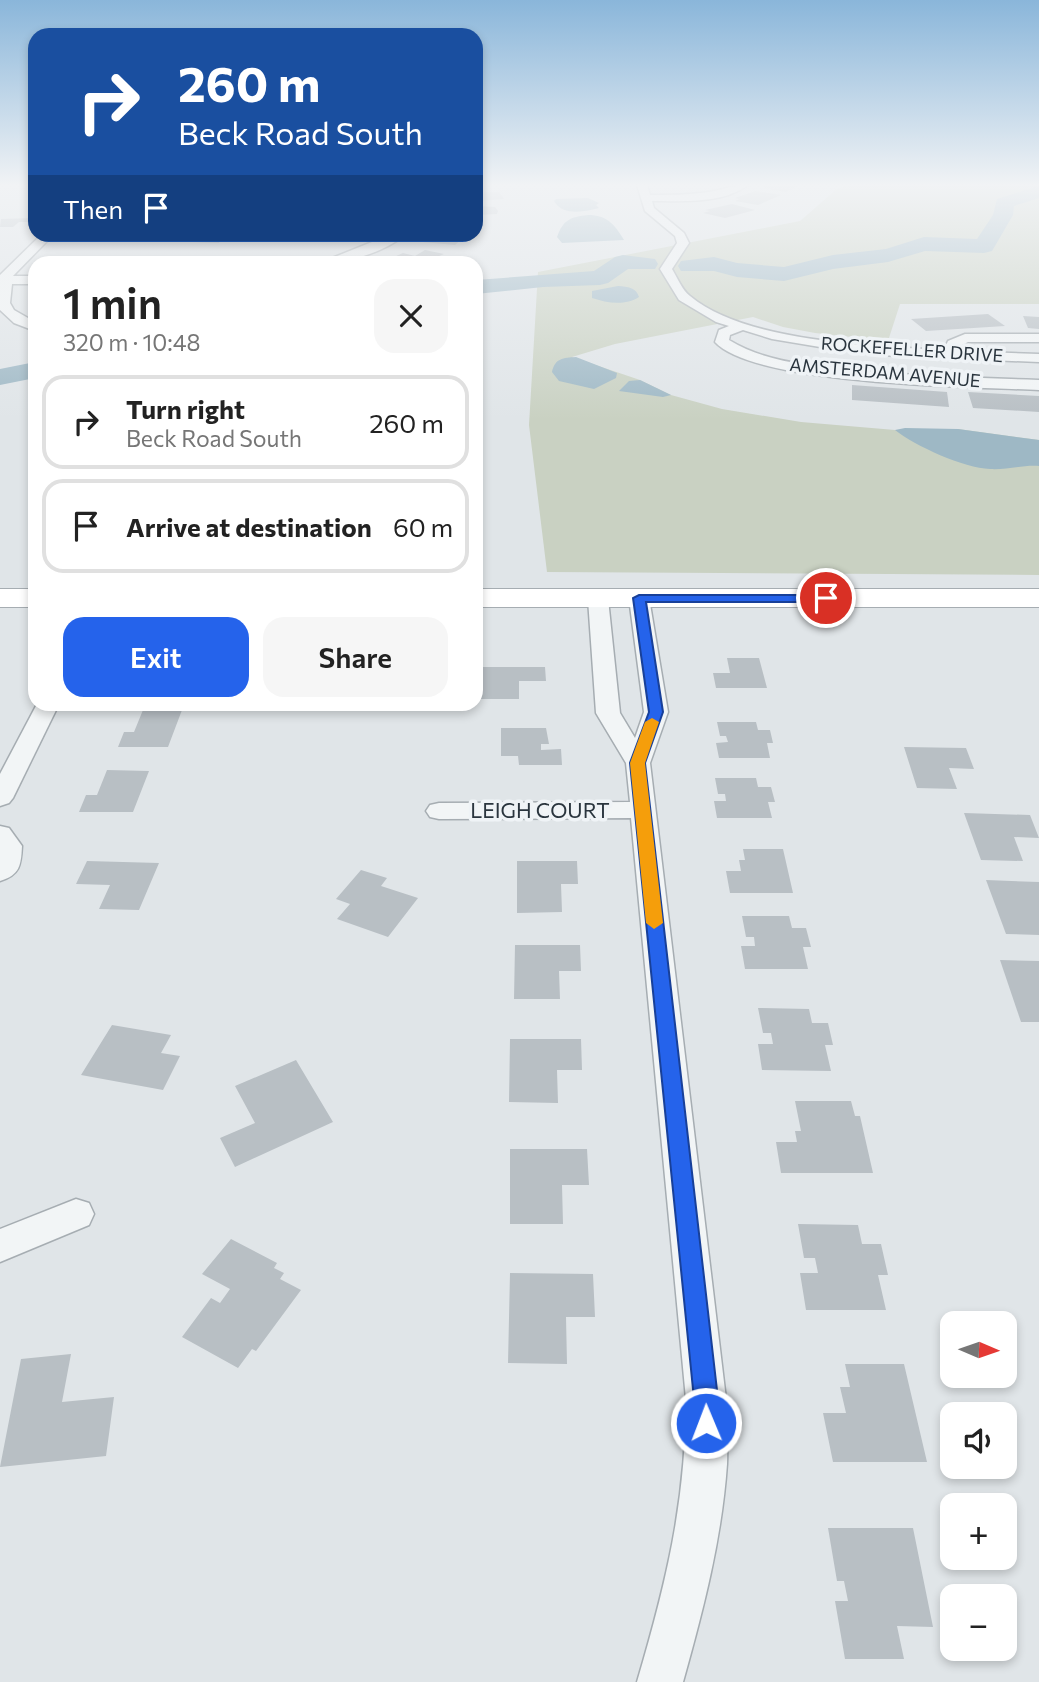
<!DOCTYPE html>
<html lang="en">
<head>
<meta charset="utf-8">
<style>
	:root { --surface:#fff; --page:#f6f6f6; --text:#222; --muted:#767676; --line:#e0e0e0; --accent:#2563eb }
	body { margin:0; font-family:Commissioner,sans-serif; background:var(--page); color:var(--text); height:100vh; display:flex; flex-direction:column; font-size:26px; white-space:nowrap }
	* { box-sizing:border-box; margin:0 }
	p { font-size:23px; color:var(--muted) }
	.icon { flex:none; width:38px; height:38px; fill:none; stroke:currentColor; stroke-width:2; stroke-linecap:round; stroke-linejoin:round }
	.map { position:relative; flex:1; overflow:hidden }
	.details { position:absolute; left:28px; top:256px; width:455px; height:455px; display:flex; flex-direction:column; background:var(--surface); border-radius:21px; box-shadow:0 4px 10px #0003 }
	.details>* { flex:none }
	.banner { position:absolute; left:28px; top:28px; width:455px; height:214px; border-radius:21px; box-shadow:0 4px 10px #0003; background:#1a4fa0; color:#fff; overflow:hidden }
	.needle { width:46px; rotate:92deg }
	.buttons { position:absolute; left:940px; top:1311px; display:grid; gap:14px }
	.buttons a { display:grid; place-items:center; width:77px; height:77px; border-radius:14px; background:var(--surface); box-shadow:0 4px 10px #0003; font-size:35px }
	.pin { position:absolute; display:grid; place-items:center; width:60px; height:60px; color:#fff; margin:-30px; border:4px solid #fff; border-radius:50%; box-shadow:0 2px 7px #0007 }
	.me { position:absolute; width:77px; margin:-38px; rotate:359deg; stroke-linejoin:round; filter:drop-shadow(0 0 5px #0008) }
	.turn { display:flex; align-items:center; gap:24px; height:147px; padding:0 35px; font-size:32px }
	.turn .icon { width:91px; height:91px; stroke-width:2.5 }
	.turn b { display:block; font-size:49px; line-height:60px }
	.then { display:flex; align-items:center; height:66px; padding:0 35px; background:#0003; gap:14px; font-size:26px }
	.round { display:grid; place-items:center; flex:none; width:74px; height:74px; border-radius:21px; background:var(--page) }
	.head { display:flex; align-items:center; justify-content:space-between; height:119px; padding:0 35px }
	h1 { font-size:42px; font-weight:600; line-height:52px }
	.action { display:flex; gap:14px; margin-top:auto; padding:14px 35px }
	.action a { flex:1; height:80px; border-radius:21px; background:var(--accent); color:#fff; font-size:28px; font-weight:600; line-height:80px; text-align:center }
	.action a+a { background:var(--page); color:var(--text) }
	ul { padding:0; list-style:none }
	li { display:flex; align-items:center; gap:21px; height:94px; margin:0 14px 10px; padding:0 21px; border:4px solid var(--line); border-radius:21px }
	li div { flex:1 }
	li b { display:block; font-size:26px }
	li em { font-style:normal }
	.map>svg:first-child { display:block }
	.green { fill:#c9d1c2 }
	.water { fill:#9eb8c5 }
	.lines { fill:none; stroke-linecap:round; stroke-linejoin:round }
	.river { fill:#9eb8c5; fill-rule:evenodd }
	.building { fill:#b8bfc4 }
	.minor-casing { stroke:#a6adb2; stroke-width:3 }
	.secondary-casing { stroke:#a6adb2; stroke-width:2 }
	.minor { fill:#f2f5f6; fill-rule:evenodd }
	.secondary { fill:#fff; fill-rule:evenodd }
	.route { fill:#2563eb; stroke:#184099; stroke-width:2 }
	.slow { fill:#f59e0b }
	.labels { text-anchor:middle; stroke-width:7; stroke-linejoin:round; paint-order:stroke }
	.far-street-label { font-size:18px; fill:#2a353e; stroke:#eff3f6 }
	.street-label { font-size:21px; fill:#2a353e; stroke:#eff3f6 }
</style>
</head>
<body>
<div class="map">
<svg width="1039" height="1682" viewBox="0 0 1039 1682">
	<rect width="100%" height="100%" fill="#e0e5e8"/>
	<polygon class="green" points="855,185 1039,185 1039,304 900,304 888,341 815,333 783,327 753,317 615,344 572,357 640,380 671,395 722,409 801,422 895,430 958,429 1039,440 1039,575 547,572 529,425 538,272 800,221 838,188"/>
	<g class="water">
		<path d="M588 198 599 203 596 205 599 208C585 212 562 216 554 201L556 199Z"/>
		<path d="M588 215C607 215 614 224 624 240L562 243 557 237C563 220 570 217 588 215Z"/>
		<path d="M618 286C628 287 636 287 639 297 625 306 607 303 592 298V291Z"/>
		<path d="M576 357 617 373 616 378 594 389 559 381 552 372C555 358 563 358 576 357Z"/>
		<polygon points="640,380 671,395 663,397 619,391 629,381"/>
		<path d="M905 428 958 429 1039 440V466C1022 465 1006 470 990 469 964 468 915 446 895 430Z"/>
	</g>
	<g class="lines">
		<g class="river">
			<polygon points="1039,186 1039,198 1014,206 1013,215 995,246 992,251 984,253 925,251 888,262 833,269 784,281 737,277 714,271 681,271 678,266 681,261 714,257 737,263 784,267 833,255 886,249 924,237 977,239 993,215 997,199"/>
			<polygon points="623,255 655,259 658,264 655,269 628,269 608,283 600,285 543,287 476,294 476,280 594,271 615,257"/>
			<polygon points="35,362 35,378 0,385 0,369"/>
		</g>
	</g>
	<g class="building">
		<polygon points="769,185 798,185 786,192 763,188"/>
		<polygon points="755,191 781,195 758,205 735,201 740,199 735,198"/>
		<polygon points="482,192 499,192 504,199 476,201 476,197 482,197"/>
		<polygon points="732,204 755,210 725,218 703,213 710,211 705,210"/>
		<polygon points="478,206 495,207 498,211 497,214 476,215"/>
		<polygon points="33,218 29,222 19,222 13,227 0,227 1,219"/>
		<polygon points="193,234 207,234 205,237 223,236 219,243 192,242 196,237 191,237"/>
		<polygon points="446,234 463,238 455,245 422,242 428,239 437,240"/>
		<polygon points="425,250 444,254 424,262 394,257 403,253 415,256"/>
		<polygon points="68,256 79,256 76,259 90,260 87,262 53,262 57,258"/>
		<polygon points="988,314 1005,326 926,331 911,319"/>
		<polygon points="1023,316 1039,317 1039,329 1028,328"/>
		<polygon points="852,385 947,392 949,407 852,400"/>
		<polygon points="968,392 1039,396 1039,412 973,408"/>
		<polygon points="727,658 759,658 767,688 716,688 713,673 730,673"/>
		<polygon points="476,667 545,667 546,681 519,681 519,699 476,699"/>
		<polygon points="143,710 182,710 168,747 118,747 124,732 134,732"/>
		<polygon points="717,722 756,722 758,730 770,730 773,743 767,743 770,758 719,758 716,743 728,742 726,736 720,736"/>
		<polygon points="501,728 546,728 549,744 541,744 541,750 561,749 562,765 519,765 518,756 501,756"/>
		<polygon points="904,747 966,748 974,769 949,768 957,789 917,788"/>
		<polygon points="107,770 149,771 133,812 79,812 86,795 97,795"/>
		<polygon points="715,778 756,778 758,787 771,787 775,802 768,802 772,818 717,818 714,801 726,801 725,794 718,794"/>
		<polygon points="964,813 1030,815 1039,838 1014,837 1023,861 981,860"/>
		<polygon points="743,849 783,849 793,893 730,893 726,871 741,871 739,860 745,860"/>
		<polygon points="87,861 159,863 139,910 99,909 110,885 76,884"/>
		<polygon points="517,861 577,861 578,884 561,884 562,912 517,913"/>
		<polygon points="361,870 387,878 381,886 418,898 388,937 337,919 350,904 336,899"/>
		<polygon points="986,880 1039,882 1039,935 1006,934"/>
		<polygon points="742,916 789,916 792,928 806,928 811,947 803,947 808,969 745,969 741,946 755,946 754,937 746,937"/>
		<polygon points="515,945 580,945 581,971 559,971 560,999 514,999"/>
		<polygon points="1000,960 1039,961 1039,1022 1021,1022"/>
		<polygon points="758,1008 809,1009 812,1023 828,1023 833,1045 825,1045 831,1071 762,1070 758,1044 773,1044 771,1033 763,1033"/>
		<polygon points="112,1025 171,1035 161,1053 180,1056 163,1090 81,1075"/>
		<polygon points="510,1039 581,1039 582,1070 557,1070 558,1103 509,1102"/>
		<polygon points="296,1060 333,1122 235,1167 220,1138 255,1123 235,1086"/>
		<polygon points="795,1101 851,1101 855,1116 860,1116 873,1173 781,1173 776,1142 797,1142 795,1131 801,1131"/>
		<polygon points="510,1149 587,1149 589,1185 562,1185 563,1224 510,1224"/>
		<polygon points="798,1224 858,1225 862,1244 881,1244 888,1275 878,1275 886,1310 806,1310 800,1273 818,1273 815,1258 804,1258"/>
		<polygon points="231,1239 277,1263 274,1268 284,1273 280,1279 301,1290 256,1351 252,1349 238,1368 182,1337 211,1298 220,1303 230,1289 202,1274"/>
		<polygon points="510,1273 593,1274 595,1317 566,1317 567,1364 508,1363"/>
		<polygon points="71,1354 62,1402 114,1397 106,1456 0,1467 21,1359"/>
		<polygon points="845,1364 904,1364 927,1462 833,1462 823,1413 846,1413 840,1387 850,1387"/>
		<polygon points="828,1528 913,1528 933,1627 897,1626 904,1659 845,1659 835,1601 848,1601 844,1581 837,1581"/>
	</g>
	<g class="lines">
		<g class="minor-casing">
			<g id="minor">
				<path d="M637 185H647L650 195C669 195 689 195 708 192 722 190 734 185 748 185 723 204 682 201 652 201L654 208 684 233 689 243 672 269C677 277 682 290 690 296 744 342 875 346 944 350L948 341 965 334H1039V342H968L960 346 958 351 1039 354V362L894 356 832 349 772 339 743 330 730 335 729 340C765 362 808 365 849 370 912 376 976 378 1039 380V390C976 387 754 385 715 342L719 330 729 326 716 322 679 300 660 269 677 243 675 236 645 211Z"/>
				<polygon points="42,234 54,234 13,276 35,276 35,284 12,284 10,303 14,310 35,322 35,331 14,323 0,310 0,275"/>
				<path d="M392 234H407C385 251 349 264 322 262Z"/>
				<path d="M639 592 646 594 649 598 668 712 650 763 726 1399C726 1421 728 1442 727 1464 722 1538 703 1611 683 1682H637C666 1584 686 1502 686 1399L631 818 439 819 430 817 426 811 430 805 439 803 630 802 626 763 596 713 588 599 591 595H605L608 599 620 713 635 738 644 712 629 598 632 594Z"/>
				<polygon points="37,704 59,704 13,798 9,803 0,806 0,774"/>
				<path d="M0 826 9 828 22 846C21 865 20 875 0 881Z"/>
				<polygon points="76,1199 89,1203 94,1214 89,1225 0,1262 0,1229"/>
			</g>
		</g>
		<g class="secondary-casing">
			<g id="secondary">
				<rect x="0" y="589" width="35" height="18"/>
				<rect x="476" y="589" width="563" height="18"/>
			</g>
		</g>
		<use href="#minor" class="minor"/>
		<use href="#secondary" class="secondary"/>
	</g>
	<linearGradient id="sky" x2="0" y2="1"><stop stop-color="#8ab6da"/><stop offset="0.44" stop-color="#f1f3f5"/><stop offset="1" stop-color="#f1f3f5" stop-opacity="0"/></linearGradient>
	<rect width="1039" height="420" fill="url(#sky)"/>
	<polygon class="route" points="639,595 826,595 832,598 826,602 646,602 663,712 645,763 718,1399 718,1423 715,1432 706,1435 697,1432 694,1423 694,1399 630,763 649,712 633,598"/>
	<polygon class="slow" points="652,718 659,722 645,763 663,923 654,929 646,923 630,763 645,722"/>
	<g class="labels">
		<g class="far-street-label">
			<text transform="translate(912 350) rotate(4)" y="6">ROCKEFELLER DRIVE</text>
			<text transform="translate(885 373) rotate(5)" y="6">AMSTERDAM AVENUE</text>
		</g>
		<g class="street-label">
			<text x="540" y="818">LEIGH COURT</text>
		</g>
	</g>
</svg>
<div class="buttons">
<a><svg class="needle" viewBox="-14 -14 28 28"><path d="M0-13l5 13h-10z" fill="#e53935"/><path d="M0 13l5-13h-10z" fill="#767676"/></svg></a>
<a><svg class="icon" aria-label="sound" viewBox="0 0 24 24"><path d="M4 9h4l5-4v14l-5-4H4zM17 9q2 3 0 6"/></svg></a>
<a>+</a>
<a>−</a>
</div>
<div class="pin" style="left:826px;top:598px;background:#d93025"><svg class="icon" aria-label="arrive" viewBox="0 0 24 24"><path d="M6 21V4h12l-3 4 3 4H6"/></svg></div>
<svg class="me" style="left:706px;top:1423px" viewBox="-20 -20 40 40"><circle r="17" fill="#2563eb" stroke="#fff" stroke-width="3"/><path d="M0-11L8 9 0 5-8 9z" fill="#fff"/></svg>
<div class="banner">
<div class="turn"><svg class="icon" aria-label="right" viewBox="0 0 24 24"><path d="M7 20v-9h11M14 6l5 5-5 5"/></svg><div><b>260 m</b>Beck Road South</div></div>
<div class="then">Then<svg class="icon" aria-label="arrive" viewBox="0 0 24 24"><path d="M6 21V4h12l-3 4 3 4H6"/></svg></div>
</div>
<section class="details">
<div class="head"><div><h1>1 min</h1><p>320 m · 10:48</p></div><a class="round"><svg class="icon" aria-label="close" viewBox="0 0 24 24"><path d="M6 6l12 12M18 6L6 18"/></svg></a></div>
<ul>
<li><svg class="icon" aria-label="right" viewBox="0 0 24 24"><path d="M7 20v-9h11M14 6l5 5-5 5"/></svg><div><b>Turn right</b><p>Beck Road South</p></div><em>260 m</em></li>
<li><svg class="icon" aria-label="arrive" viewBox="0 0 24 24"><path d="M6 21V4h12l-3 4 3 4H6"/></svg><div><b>Arrive at destination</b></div><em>60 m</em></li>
</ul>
<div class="action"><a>Exit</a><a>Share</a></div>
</section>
</div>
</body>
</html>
